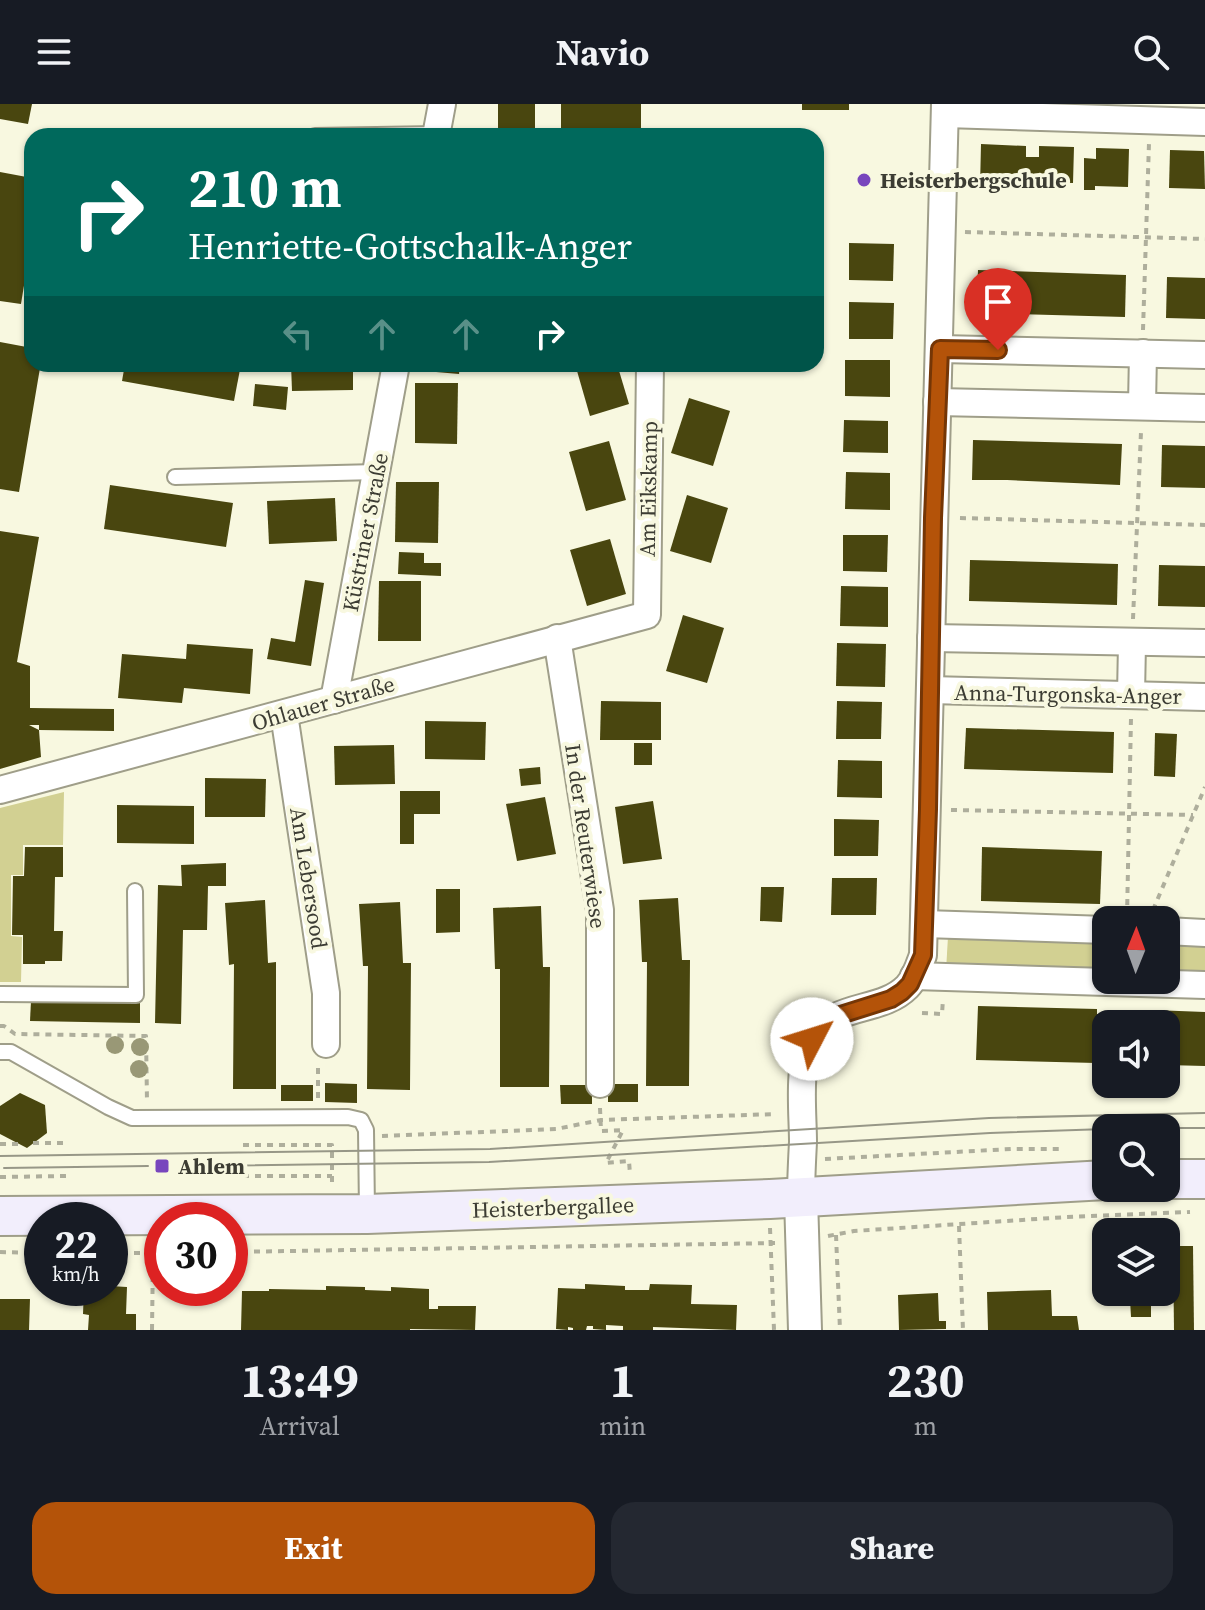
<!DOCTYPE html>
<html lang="en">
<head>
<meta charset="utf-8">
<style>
	:root { --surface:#171b24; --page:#242831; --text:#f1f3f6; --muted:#9ea1a6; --accent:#b45309 }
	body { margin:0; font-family:"Source Serif 4",serif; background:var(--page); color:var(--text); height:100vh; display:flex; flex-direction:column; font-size:30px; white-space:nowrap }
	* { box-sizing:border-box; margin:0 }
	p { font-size:26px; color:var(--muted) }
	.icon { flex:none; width:44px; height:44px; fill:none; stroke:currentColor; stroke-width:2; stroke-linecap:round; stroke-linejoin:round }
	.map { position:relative; height:1226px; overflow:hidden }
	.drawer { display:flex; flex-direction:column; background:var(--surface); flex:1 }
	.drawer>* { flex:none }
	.hud { position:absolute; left:24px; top:24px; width:800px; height:244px; border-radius:24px; box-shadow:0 2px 6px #0004; background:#00695c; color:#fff; overflow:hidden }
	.needle { width:52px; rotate:1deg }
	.fabs { position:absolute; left:1092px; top:802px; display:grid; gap:16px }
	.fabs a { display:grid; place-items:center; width:88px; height:88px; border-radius:16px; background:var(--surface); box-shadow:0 2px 6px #0004; font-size:40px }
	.speed { position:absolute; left:24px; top:1098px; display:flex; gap:16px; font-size:40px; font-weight:700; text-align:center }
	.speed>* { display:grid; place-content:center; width:104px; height:104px; border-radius:50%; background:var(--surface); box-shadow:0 2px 6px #0004; line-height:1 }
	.speed small { font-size:20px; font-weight:400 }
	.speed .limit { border:12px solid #d22; background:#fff; color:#111 }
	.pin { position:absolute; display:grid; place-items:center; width:68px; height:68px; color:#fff; margin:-82px -34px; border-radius:50% 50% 50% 0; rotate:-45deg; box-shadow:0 0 8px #0007 }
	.pin .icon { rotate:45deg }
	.me { position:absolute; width:88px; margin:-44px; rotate:50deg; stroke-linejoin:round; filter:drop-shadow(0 0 6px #0008) }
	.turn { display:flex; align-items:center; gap:28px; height:168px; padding:0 32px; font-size:36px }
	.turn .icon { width:104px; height:104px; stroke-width:2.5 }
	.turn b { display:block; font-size:56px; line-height:68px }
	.lanes { display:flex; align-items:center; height:76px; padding:0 32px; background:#0003; justify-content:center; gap:40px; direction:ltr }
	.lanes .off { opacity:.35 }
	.eta { display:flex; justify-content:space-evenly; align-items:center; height:136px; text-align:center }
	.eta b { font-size:48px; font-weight:700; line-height:56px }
	.primary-button { display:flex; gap:16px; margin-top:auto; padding:16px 32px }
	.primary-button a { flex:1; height:92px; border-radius:24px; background:var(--accent); color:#fff; font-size:32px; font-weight:700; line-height:92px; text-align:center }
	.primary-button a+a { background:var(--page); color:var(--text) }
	header { display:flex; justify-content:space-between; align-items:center; height:104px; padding:0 32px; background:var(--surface); font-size:36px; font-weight:700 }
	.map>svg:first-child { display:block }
	.green { fill:#d2d092 }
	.building { fill:#49460f }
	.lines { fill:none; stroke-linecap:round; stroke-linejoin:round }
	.service-casing { stroke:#9f9e89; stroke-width:18 }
	.minor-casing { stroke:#9f9e89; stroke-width:30 }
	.tertiary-casing { stroke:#9f9e89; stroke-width:36 }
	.secondary-casing { stroke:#9f9e89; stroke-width:42 }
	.path { stroke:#aeae9c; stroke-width:4; stroke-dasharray:6 6; stroke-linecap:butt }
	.service { stroke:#fff; stroke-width:14 }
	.minor { stroke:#fff; stroke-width:26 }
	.tertiary { stroke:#fff; stroke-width:32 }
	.secondary { stroke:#f2eefc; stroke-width:38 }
	.tram { stroke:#979787; stroke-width:2 }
	.tree { fill:#999876 }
	.route-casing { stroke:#753606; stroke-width:20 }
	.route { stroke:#b45309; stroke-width:14 }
	.poi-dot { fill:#7846bd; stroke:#f8f8e0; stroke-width:3 }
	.labels { text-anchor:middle; stroke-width:8; stroke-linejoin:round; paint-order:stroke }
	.poi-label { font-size:22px; font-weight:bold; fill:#3c3c33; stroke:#f8f8e0; text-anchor:start }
	.street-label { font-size:22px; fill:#3c3c33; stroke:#f8f8e0 }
</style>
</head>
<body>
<header><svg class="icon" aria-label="menu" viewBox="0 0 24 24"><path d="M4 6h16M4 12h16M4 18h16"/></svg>Navio<svg class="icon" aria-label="search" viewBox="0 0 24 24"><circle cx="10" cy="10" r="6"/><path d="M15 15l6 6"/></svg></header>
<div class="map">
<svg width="1205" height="1226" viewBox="0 0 1205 1226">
	<rect width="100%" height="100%" fill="#f8f8e0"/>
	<g class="green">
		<polygon points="64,688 63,741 23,741 23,771 11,771 11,832 22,833 21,878 0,878 0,704"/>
		<polygon points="948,833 1106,834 1106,871 946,866"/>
		<polygon points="1166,835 1205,836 1205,875 1166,874"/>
	</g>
	<g class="building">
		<polygon points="0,0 32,0 28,20 0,15"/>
		<rect x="498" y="0" width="37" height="32"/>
		<rect x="561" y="0" width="80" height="32"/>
		<rect x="802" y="0" width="47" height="6"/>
		<polygon points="981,40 1026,42 1026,53 1039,53 1039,42 1074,43 1073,79 1038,78 1038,85 1026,85 1026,74 1011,74 1011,84 1009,85 980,83"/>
		<polygon points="1096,44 1129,45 1128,83 1095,82 1095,86 1084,86 1084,54 1096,55"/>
		<polygon points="1170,46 1204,47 1205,85 1169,84"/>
		<polygon points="0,68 32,74 32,132 21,200 0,197"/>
		<polygon points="849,139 894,140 893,177 849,176"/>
		<polygon points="978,166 1126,171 1125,213 976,209"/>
		<polygon points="1167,173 1205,174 1205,215 1166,214"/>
		<polygon points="849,198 894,199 893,235 849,235"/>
		<polygon points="0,238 32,244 32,260 37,260 37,263 40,264 19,388 0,385"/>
		<polygon points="845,256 890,256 890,293 845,292"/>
		<polygon points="125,260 241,260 234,297 122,277"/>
		<polygon points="291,260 353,260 353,286 292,287"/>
		<polygon points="437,260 460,260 459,270 436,268"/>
		<polygon points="575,260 617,260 629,300 590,312"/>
		<polygon points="415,279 458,279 457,340 415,339"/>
		<polygon points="255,280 288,283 286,306 253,302"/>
		<polygon points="689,294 730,307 713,362 671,349"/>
		<polygon points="844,316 888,317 888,349 843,348"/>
		<polygon points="973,336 1122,340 1120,381 1007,376 972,376"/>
		<polygon points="609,337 626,396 586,407 569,348"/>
		<polygon points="1162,341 1205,342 1205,384 1161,383"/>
		<polygon points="846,368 890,369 890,406 845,405"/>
		<polygon points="396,378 439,378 438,439 395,438"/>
		<polygon points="110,381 233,399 226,443 104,425"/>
		<polygon points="687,391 728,404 711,459 670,447"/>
		<polygon points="335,394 337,437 269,440 267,397"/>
		<polygon points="0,427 39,433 17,558 30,562 30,604 114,605 114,627 39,626 39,621 29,621 39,626 41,653 0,665"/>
		<polygon points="843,431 888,431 887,468 843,467"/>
		<polygon points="610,435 626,490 587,502 570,446"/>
		<polygon points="399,448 424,449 424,459 441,459 441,472 398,470"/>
		<polygon points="970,456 1118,460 1117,501 969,497"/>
		<polygon points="1159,461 1205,462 1205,503 1158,502"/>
		<polygon points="305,476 324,479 311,562 267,555 271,534 295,538"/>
		<polygon points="379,477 421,477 421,537 378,537"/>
		<polygon points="841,482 888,483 888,523 840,522"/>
		<polygon points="683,511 724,524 707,579 666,567"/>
		<polygon points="837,539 886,540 885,583 836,582"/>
		<polygon points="187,540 253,545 250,590 184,584 182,599 118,594 122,550 186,555"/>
		<polygon points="601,597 661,598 661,636 600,636"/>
		<polygon points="837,597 882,598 881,635 836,635"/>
		<polygon points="425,617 486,618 485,656 425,655"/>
		<polygon points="966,624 1114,628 1113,669 964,665"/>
		<polygon points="1155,629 1177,630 1175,673 1154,672"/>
		<rect x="634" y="639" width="18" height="22"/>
		<polygon points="394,641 395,680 335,681 334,642"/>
		<polygon points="838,656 882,657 882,694 837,693"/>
		<polygon points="540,663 541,680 521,682 519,665"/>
		<polygon points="205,674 266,675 265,713 205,713"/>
		<polygon points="400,687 440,687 440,710 414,710 414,740 400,740"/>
		<polygon points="545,693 556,750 517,757 506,700"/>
		<polygon points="653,697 662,755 623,760 615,703"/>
		<polygon points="117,701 194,702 194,740 117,739"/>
		<polygon points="834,715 879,716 878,752 834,752"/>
		<polygon points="25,743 63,743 63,773 55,773 54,827 63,827 62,857 45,857 45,860 23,860 23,831 12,831 13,772 24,772"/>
		<polygon points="982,743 1102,747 1100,800 981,797"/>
		<polygon points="226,759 226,782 208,782 207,826 183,826 181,920 155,919 158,781 182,782 181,761"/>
		<polygon points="832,774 877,774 876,811 831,811"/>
		<polygon points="761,783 784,783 782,818 760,817"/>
		<polygon points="436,785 460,785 460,828 436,829"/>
		<polygon points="678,794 682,856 690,856 689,982 646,982 647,858 642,858 639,796"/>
		<polygon points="265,796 268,859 276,858 276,985 233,985 234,860 229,861 225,799"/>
		<polygon points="400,798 403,859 411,859 410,986 367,985 368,862 363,862 359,800"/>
		<polygon points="541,802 543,863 550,863 549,983 500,983 500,865 495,865 493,804"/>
		<polygon points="31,897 140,899 140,919 30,917"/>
		<polygon points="978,902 1097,905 1097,910 1125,911 1125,920 1106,920 1106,954 1096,954 1096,959 976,956"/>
		<polygon points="1153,906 1205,908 1205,962 1166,961 1166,920 1153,920"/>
		<polygon points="325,979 357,980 357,999 325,998"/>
		<rect x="608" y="980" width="30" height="18"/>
		<rect x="281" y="981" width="32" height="16"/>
		<polygon points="560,981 592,981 592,1000 561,1000"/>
		<polygon points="20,989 45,1001 47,1029 27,1044 0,1030 0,1002"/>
		<polygon points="1173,1142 1193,1142 1194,1226 1174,1226"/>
		<polygon points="585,1180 625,1182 625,1186 649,1186 650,1180 692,1181 691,1200 737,1201 736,1226 653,1223 653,1226 623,1226 623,1222 606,1221 606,1226 593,1225 593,1222 587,1222 586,1226 573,1226 573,1224 568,1223 568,1226 556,1225 558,1184 585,1185"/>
		<polygon points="110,1182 127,1183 126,1210 136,1210 136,1226 88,1226 89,1211 83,1210 84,1184 110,1184"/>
		<polygon points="326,1182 365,1183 365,1186 391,1187 391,1183 429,1185 429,1205 438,1205 438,1202 476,1202 475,1226 410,1225 410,1226 241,1226 242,1187 269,1187 269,1185 326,1186"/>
		<polygon points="1051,1186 1052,1212 1077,1212 1079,1226 988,1226 987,1188"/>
		<polygon points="1121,1188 1159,1188 1159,1195 1151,1195 1151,1213 1131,1213 1130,1195 1121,1195"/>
		<polygon points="938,1189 939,1217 946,1217 946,1225 899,1226 898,1191"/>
		<polygon points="0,1195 30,1195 29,1226 0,1226"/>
	</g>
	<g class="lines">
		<g class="service-casing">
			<g id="service">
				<polyline points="315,32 437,30"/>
				<polyline points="175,373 377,368"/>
				<polyline points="0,890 136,891 135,787"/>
				<polyline points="0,948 11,948 108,1003 132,1014 348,1013 361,1016 366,1026 367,1108"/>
			</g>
		</g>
		<g class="minor-casing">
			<g id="minor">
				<polyline points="945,10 1205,18"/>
				<polyline points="436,32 442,0"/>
				<polyline points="940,245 1205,251"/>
				<polyline points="937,298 1205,304"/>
				<polyline points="1142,301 1143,249"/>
				<polyline points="557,534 600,806 600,980"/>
				<polyline points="931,534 1205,539"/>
				<polyline points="930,586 1205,593"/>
				<polyline points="1131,591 1132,539"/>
				<polyline points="334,596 396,260"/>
				<polyline points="284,610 326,889 326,940"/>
				<polyline points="0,686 647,511 650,260"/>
				<polyline points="924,820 1106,826"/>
				<polyline points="1166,827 1205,829"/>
				<polyline points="914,872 1205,881"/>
				<path d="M801 1094C801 1075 802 1057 803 1038 803 1009 797 960 812 935 834 897 880 910 907 883 915 875 919 862 923 851L945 0"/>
			</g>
		</g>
		<g class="tertiary-casing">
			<polyline id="tertiary" points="801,1094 805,1226"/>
		</g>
		<g class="secondary-casing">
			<g id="secondary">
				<polyline points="1166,1075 1205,1075"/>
				<polyline points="0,1112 367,1110 770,1095 1106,1076"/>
			</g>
		</g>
		<g class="path">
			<polyline points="965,128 1205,135"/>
			<polyline points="1143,226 1149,39"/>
			<polyline points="960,414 1205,421"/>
			<polyline points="1133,515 1141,328"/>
			<polyline points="951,706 1193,711"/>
			<polyline points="1153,806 1205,683"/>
			<polyline points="1127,813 1131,614"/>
			<polyline points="922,909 942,910 943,895"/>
			<polyline points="0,922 4,922 15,930 146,932 147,997"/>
			<polyline points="318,964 318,995"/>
			<polyline points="600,1004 601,1027 623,1026 606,1059 629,1057 630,1070"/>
			<polyline points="382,1032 556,1025 601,1016 776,1010"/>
			<polyline points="33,1039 66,1039"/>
			<polyline points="0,1040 20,1040"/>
			<polyline points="243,1041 332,1041 332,1082"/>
			<polyline points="825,1055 1011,1045 1064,1045"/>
			<polyline points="243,1072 332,1072"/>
			<polyline points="0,1073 66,1072"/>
			<polyline points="959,1122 963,1226"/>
			<polyline points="770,1124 774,1226"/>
			<polyline points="836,1131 840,1226"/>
			<polyline points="828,1132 854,1127 1067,1113 1190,1108"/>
			<polyline points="0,1148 42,1149"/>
			<polyline points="230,1148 775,1139"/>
			<polyline points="110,1149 162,1149"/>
			<polyline points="152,1226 153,1149"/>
		</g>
		<use href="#service" class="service"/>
		<use href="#minor" class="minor"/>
		<use href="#tertiary" class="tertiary"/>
		<use href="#secondary" class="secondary"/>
		<g class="tram">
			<polyline points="1152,1024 1205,1024"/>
			<polyline points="0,1052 490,1045 989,1014 1205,1009"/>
			<polyline points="196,1062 489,1058 990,1029 1106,1025"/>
			<polyline points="4,1064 148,1062"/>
		</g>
	</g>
	<g class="tree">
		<circle cx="115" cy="941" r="9"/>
		<circle cx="140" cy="943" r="9"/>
		<circle cx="139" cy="965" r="9"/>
	</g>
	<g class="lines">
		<g class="route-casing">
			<polyline id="route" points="812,935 818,927 834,913 891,895 902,888 910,880 923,851 928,705 933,414 940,245 998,246"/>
		</g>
		<use href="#route" class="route"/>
	</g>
	<g class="poi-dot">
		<circle cx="864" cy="76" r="8"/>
		<rect x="154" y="1054" width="16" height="16" rx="4"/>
	</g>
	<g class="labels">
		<g class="poi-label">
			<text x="880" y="84">Heisterbergschule</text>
			<text x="178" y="1070">Ahlem</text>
		</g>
		<g class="street-label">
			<text transform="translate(648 385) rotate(-89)" y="8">Am Eikskamp</text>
			<text transform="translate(365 428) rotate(-79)" y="8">Küstriner Straße</text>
			<text transform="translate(1068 590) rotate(1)" y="8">Anna-Turgonska-Anger</text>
			<text transform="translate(323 599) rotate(-16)" y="8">Ohlauer Straße</text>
			<text transform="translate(586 732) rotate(82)" y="8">In der Reuterwiese</text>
			<text transform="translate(309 774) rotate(81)" y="8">Am Lebersood</text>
			<text transform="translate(553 1103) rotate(-2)" y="8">Heisterbergallee</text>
		</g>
	</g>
</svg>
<div class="fabs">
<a><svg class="needle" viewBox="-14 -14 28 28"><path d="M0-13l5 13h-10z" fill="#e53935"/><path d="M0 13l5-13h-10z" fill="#9ea1a6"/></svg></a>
<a><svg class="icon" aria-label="sound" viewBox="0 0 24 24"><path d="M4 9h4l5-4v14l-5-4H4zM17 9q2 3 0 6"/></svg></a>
<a><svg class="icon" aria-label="search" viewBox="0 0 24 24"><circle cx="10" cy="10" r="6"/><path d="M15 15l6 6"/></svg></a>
<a><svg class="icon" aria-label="layers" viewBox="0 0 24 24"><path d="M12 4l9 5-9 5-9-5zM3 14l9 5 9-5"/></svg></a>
</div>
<div class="speed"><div>22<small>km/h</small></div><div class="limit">30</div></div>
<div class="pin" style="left:998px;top:246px;background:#d93025"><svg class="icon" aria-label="arrive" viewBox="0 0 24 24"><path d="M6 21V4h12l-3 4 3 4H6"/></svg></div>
<svg class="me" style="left:812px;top:935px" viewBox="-20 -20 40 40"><circle r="19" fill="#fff"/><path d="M0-13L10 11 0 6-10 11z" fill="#b45309"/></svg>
<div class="hud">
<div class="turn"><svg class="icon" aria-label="right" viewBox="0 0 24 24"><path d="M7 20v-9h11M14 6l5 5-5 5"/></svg><div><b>210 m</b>Henriette-Gottschalk-Anger</div></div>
<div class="lanes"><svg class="icon off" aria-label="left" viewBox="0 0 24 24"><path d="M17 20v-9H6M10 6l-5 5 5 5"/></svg><svg class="icon off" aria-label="ahead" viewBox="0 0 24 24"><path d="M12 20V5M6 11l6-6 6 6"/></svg><svg class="icon off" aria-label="ahead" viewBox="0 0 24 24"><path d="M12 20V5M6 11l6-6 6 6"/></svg><svg class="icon" aria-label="right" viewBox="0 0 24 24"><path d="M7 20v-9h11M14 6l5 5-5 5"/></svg></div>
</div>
</div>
<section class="drawer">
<div class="eta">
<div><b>13:49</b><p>Arrival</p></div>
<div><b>1</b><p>min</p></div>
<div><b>230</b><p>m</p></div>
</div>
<div class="primary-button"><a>Exit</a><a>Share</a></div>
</section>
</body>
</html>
